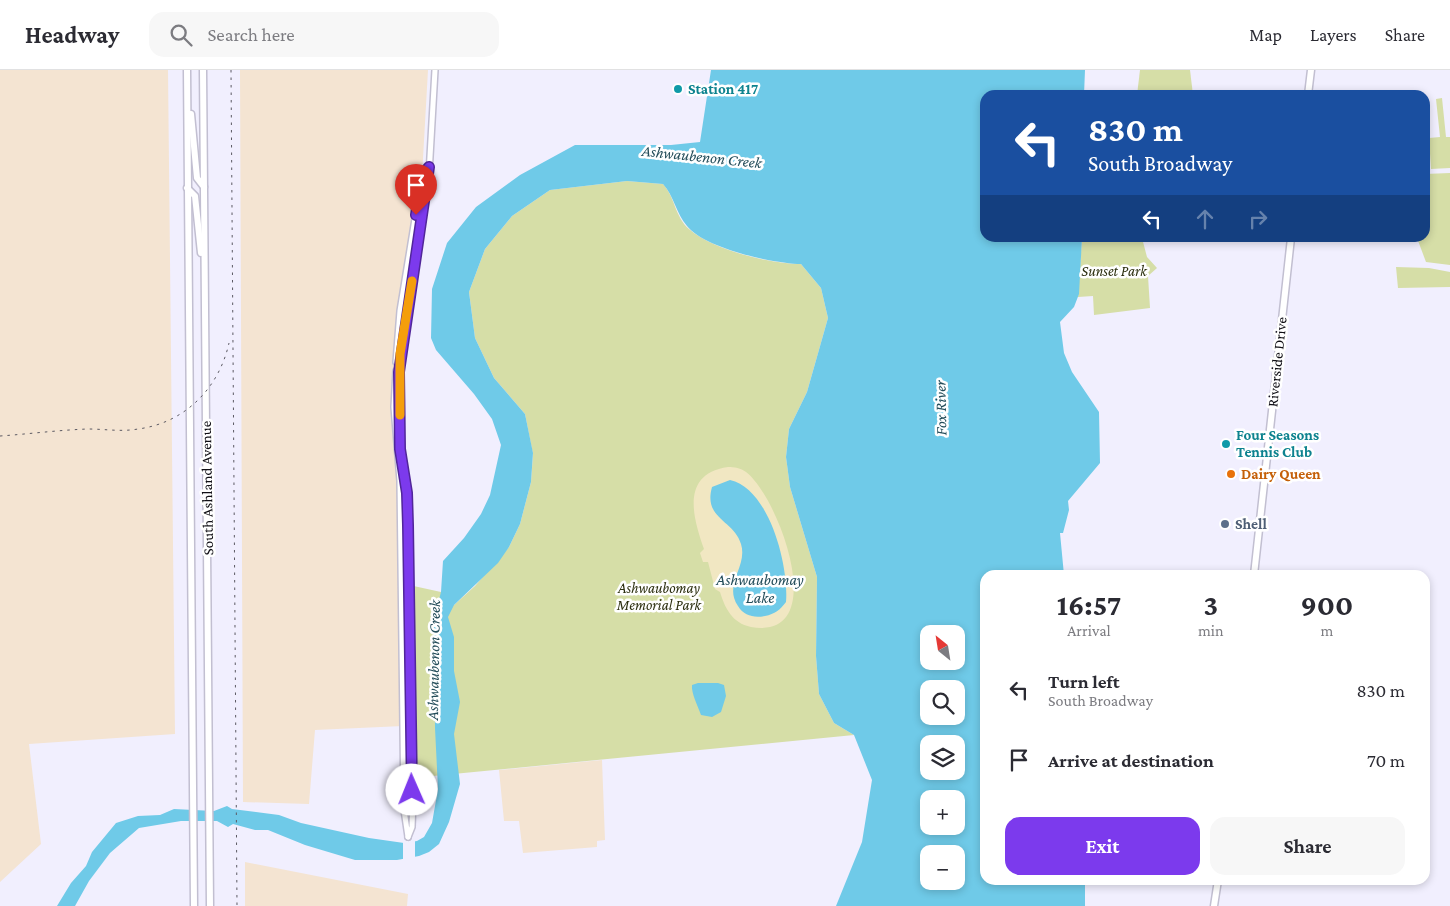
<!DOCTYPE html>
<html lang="en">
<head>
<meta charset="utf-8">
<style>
	:root { --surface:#fff; --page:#f7f7f7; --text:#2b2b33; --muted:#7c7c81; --line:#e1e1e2; --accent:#7c3aed }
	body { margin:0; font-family:"Crimson Pro",serif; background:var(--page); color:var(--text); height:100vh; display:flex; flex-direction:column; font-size:19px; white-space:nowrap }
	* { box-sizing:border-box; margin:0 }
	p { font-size:16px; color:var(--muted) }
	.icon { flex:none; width:28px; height:28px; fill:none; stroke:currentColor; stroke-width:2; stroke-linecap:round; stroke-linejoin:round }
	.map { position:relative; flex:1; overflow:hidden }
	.panel { position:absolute; left:980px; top:500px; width:450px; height:315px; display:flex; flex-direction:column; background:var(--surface); border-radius:15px; box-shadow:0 2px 8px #0003 }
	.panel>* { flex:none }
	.guide { position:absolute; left:980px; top:20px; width:450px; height:152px; border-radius:15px; box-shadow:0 2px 8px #0003; background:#1a4fa0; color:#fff; overflow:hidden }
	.needle { width:32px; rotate:330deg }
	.controls { position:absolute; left:920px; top:555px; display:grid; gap:10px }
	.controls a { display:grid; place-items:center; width:45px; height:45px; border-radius:10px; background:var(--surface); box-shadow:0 2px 8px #0003; font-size:25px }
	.pin { position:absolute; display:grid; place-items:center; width:42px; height:42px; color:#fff; margin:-51px -21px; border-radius:50% 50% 50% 0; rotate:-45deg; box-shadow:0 0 5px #0007 }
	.pin .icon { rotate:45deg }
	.me { position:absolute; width:55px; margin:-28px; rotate:359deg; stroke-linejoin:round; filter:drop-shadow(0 0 4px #0008) }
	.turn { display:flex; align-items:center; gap:18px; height:105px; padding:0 25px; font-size:22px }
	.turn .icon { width:65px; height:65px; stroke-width:2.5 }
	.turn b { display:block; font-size:35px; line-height:42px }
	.lanes { display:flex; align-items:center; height:48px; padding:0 25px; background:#0003; justify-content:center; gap:25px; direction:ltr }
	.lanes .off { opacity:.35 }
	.eta { display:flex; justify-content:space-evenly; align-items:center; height:85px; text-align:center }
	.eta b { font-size:30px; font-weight:700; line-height:35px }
	.cta { display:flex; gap:10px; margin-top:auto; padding:10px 25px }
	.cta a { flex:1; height:58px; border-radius:15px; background:var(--accent); color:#fff; font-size:20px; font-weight:700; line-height:58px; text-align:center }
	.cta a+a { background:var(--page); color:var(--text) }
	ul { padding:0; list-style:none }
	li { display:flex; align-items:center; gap:15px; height:70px; padding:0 25px }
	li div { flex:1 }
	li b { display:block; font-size:19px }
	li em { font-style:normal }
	header { display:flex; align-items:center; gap:30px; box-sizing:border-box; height:70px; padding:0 25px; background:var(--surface); border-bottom:1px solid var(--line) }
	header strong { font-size:24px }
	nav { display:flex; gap:28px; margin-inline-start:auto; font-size:18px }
	.search { width:350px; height:45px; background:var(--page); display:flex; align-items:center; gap:12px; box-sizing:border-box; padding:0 18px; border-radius:15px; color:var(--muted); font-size:19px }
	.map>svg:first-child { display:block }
	.industrial { fill:#f4e4d2 }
	.green { fill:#d6dea7 }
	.sand { fill:#f1e7c2 }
	.water { fill:#6fcae8; fill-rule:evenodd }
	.pier { fill:#f1effe }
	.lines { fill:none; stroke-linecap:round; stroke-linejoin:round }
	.minor-casing { stroke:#c2bfd1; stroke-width:8 }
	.major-casing { stroke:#c2bfd1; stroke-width:9 }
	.minor { stroke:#fff; stroke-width:5 }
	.major { stroke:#fff; stroke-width:6 }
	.rail { stroke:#5b5962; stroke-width:1; stroke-dasharray:2.5 5; stroke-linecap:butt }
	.route-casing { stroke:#51269a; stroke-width:12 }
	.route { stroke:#7c3aed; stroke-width:9 }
	.slow { stroke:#f59e0b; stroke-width:9 }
	.culture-dot { fill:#0f9aa8; stroke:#fff; stroke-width:2 }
	.food-dot { fill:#e8710a; stroke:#fff; stroke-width:2 }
	.service-dot { fill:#5c6f8a; stroke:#fff; stroke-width:2 }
	.labels { text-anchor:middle; stroke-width:5; stroke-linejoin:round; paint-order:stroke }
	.culture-label { font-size:15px; font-weight:bold; fill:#0d838f; stroke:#fff; text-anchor:start }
	.park-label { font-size:15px; font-style:italic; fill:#2c2f0f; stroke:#fff }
	.street-label { font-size:15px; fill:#100f15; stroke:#fff }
	.food-label { font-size:15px; font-weight:bold; fill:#c56008; stroke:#fff; text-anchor:start }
	.service-label { font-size:15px; font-weight:bold; fill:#4e5e75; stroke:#fff; text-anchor:start }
	.water-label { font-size:16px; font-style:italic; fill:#244d5a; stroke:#fff }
</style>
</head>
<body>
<header>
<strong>Headway</strong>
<div class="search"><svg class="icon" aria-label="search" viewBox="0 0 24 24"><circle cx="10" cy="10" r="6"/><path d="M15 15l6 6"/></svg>Search here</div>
<nav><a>Map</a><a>Layers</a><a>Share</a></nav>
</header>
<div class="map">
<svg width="1450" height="836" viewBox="0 0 1450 836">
	<rect width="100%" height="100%" fill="#f1effe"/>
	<g class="industrial">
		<polygon points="0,0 168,0 175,664 29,674 41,774 0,812"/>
		<polygon points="240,0 428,0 422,106 400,241 395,313 400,411 403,656 315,660 309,734 243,732"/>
		<polygon points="602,690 605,770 597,771 597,777 523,783 519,751 504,751 499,700"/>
		<polygon points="245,792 408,824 407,836 245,836"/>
	</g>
	<g class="green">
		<polygon points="1140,0 1190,0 1193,25 1137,25"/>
		<polygon points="1442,28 1446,67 1450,67 1450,98 1431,99 1429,68 1440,67 1436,29"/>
		<polygon points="1450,103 1450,195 1426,192 1417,168 1425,168 1425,104"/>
		<path d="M627 111 663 114C675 127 675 147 689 159 713 180 770 194 801 194L821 218 828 248 807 322 789 359 786 387 790 417 817 507 816 586 819 624 834 653 854 665 412 708 409 515 441 522 454 535 475 516 509 477 520 454 531 412 533 384 525 344 494 308 475 268 469 222 485 179 512 146 550 120Z"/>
		<polygon points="1082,168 1142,168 1147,187 1157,198 1148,206 1150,238 1094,245 1093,226 1078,227"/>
		<polygon points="1396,197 1429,198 1450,202 1450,217 1398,218"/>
	</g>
	<path class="sand" d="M728 397C734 397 741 398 746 402 779 427 832 571 751 557 732 553 725 538 720 522L715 519 708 492H703L700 483 704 479C693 448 680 404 728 397Z"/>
	<g class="water">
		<path d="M711 0H1085L1084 25H985V168H1082L1079 224 1074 237 1060 252 1064 283 1072 302 1099 342 1100 393 1068 431 1069 440 1063 463H1060L1064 505H985V810H1085V836H836L862 772 872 710 854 665 834 653 819 624 816 586 817 507 790 417 786 387 789 359 807 322 828 248 821 218 801 194C774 194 704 178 687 156 676 143 674 126 663 114L627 111 550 120 512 146 485 179 469 222 475 268 494 308 525 344 533 383 531 412 520 454 509 477 498 493 454 535 448 547 454 567V601L460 632 454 664 460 714 449 752 439 774 429 782 419 786 397 790H355L305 775 268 760H255L233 754 228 757 217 751H181L139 758 110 783 89 811 75 836H57L71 813 86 796 92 782 116 753 138 746 160 745 174 739 214 741 227 736 232 739 279 745 301 753 369 768 404 773 417 771 424 767 432 753 438 719 435 658 434 549 441 522 443 491 464 468 481 444 490 425 501 375 492 349 474 324 436 280 431 268 432 219 447 173 476 137 520 105 575 75H671L700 72ZM929 564H956V591H929ZM929 619H956V646H929ZM929 674H956V701H929ZM929 729H956V756H929ZM929 784H956V811H929Z"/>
		<path d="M730 410C770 419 789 497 786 532 780 540 775 544 765 546 754 548 744 546 738 536 723 514 748 497 741 474 734 450 703 449 712 417Z"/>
		<path d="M698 613H718L724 615 726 626 721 642 712 647 701 645C698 636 691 623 692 615Z"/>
	</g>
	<polygon class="pier" points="415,769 415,790 403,792 403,770"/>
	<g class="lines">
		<g class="minor-casing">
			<g id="minor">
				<polyline points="396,292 400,241 422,106 429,97"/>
				<polyline points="396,301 394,337 400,411 404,740 408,767"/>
				<polyline points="408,767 412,757 413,731 408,455 400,379 399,302 429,104 435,0"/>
			</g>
		</g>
		<g class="major-casing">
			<g id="major">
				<polyline points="187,0 194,836"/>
				<polyline points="203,0 210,836"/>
				<polyline points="1308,25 1311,0"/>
				<polyline points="191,44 197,108 204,117"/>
				<polyline points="187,118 195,126 201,183"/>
				<polyline points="1254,505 1291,168"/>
				<polyline points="1214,836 1218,810"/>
			</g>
		</g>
		<use href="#minor" class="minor"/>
		<use href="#major" class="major"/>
		<g class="rail">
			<polyline points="231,0 237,836"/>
			<path d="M0 366C29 364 59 360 88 359 105 359 121 362 138 359 185 353 219 318 229 273"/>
		</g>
	</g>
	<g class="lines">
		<g class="route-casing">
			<polyline id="route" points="412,720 408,455 407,423 400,379 399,302 429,97 422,106 416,145"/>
		</g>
		<use href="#route" class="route"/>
		<polyline class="slow" points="400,345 400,284 412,211"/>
	</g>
	<g class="culture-dot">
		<circle cx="678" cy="19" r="5"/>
		<circle cx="1226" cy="374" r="5"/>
	</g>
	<circle class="food-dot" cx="1231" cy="404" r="5"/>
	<circle class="service-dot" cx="1225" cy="454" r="5"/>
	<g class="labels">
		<g class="culture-label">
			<text x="688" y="24">Station 417</text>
			<text x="1236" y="370">Four Seasons<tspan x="1236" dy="17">Tennis Club</tspan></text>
		</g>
		<g class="park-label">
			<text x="1114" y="206">Sunset Park</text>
			<text x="659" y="523">Ashwaubomay<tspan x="659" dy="17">Memorial Park</tspan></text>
		</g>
		<g class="street-label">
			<text transform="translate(1277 292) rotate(-84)" y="5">Riverside Drive</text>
			<text transform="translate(207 418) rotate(-91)" y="5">South Ashland Avenue</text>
		</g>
		<g class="food-label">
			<text x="1241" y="409">Dairy Queen</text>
		</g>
		<g class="service-label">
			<text x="1235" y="459">Shell</text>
		</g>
		<g class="water-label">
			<text transform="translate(702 86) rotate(6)" y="6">Ashwaubenon Creek</text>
			<text transform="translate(940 338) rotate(-91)" y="6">Fox River</text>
			<text x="760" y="515">Ashwaubomay<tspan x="760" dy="18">Lake</tspan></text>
			<text transform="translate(433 590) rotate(-89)" y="6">Ashwaubenon Creek</text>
		</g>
	</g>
</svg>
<div class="controls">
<a><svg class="needle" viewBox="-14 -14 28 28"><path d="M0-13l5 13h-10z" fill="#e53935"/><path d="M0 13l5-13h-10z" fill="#7c7c81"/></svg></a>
<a><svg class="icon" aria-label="search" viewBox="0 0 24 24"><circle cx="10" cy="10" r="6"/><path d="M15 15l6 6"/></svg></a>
<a><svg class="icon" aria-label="layers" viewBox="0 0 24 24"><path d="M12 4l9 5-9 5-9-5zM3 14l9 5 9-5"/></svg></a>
<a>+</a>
<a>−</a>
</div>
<div class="pin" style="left:416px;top:145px;background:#d93025"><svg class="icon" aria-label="arrive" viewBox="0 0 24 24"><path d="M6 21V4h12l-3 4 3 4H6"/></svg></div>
<svg class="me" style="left:412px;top:720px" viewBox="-20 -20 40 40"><circle r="19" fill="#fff"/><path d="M0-13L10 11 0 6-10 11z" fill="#7c3aed"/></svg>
<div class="guide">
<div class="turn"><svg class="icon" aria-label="left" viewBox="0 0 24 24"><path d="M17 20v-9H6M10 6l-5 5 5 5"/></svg><div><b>830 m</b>South Broadway</div></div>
<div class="lanes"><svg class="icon" aria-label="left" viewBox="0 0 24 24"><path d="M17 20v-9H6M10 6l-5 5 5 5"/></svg><svg class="icon off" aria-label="ahead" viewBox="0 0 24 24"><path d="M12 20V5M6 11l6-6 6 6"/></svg><svg class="icon off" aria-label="right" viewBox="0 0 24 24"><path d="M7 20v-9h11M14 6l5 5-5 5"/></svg></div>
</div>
<section class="panel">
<div class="eta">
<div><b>16:57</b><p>Arrival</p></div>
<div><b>3</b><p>min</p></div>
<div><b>900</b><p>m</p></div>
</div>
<ul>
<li><svg class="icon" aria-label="left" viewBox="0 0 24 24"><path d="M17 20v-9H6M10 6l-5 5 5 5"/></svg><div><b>Turn left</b><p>South Broadway</p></div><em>830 m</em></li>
<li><svg class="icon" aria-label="arrive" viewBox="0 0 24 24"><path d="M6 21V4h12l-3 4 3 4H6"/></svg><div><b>Arrive at destination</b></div><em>70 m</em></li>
</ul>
<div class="cta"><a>Exit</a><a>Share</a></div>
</section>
</div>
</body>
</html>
